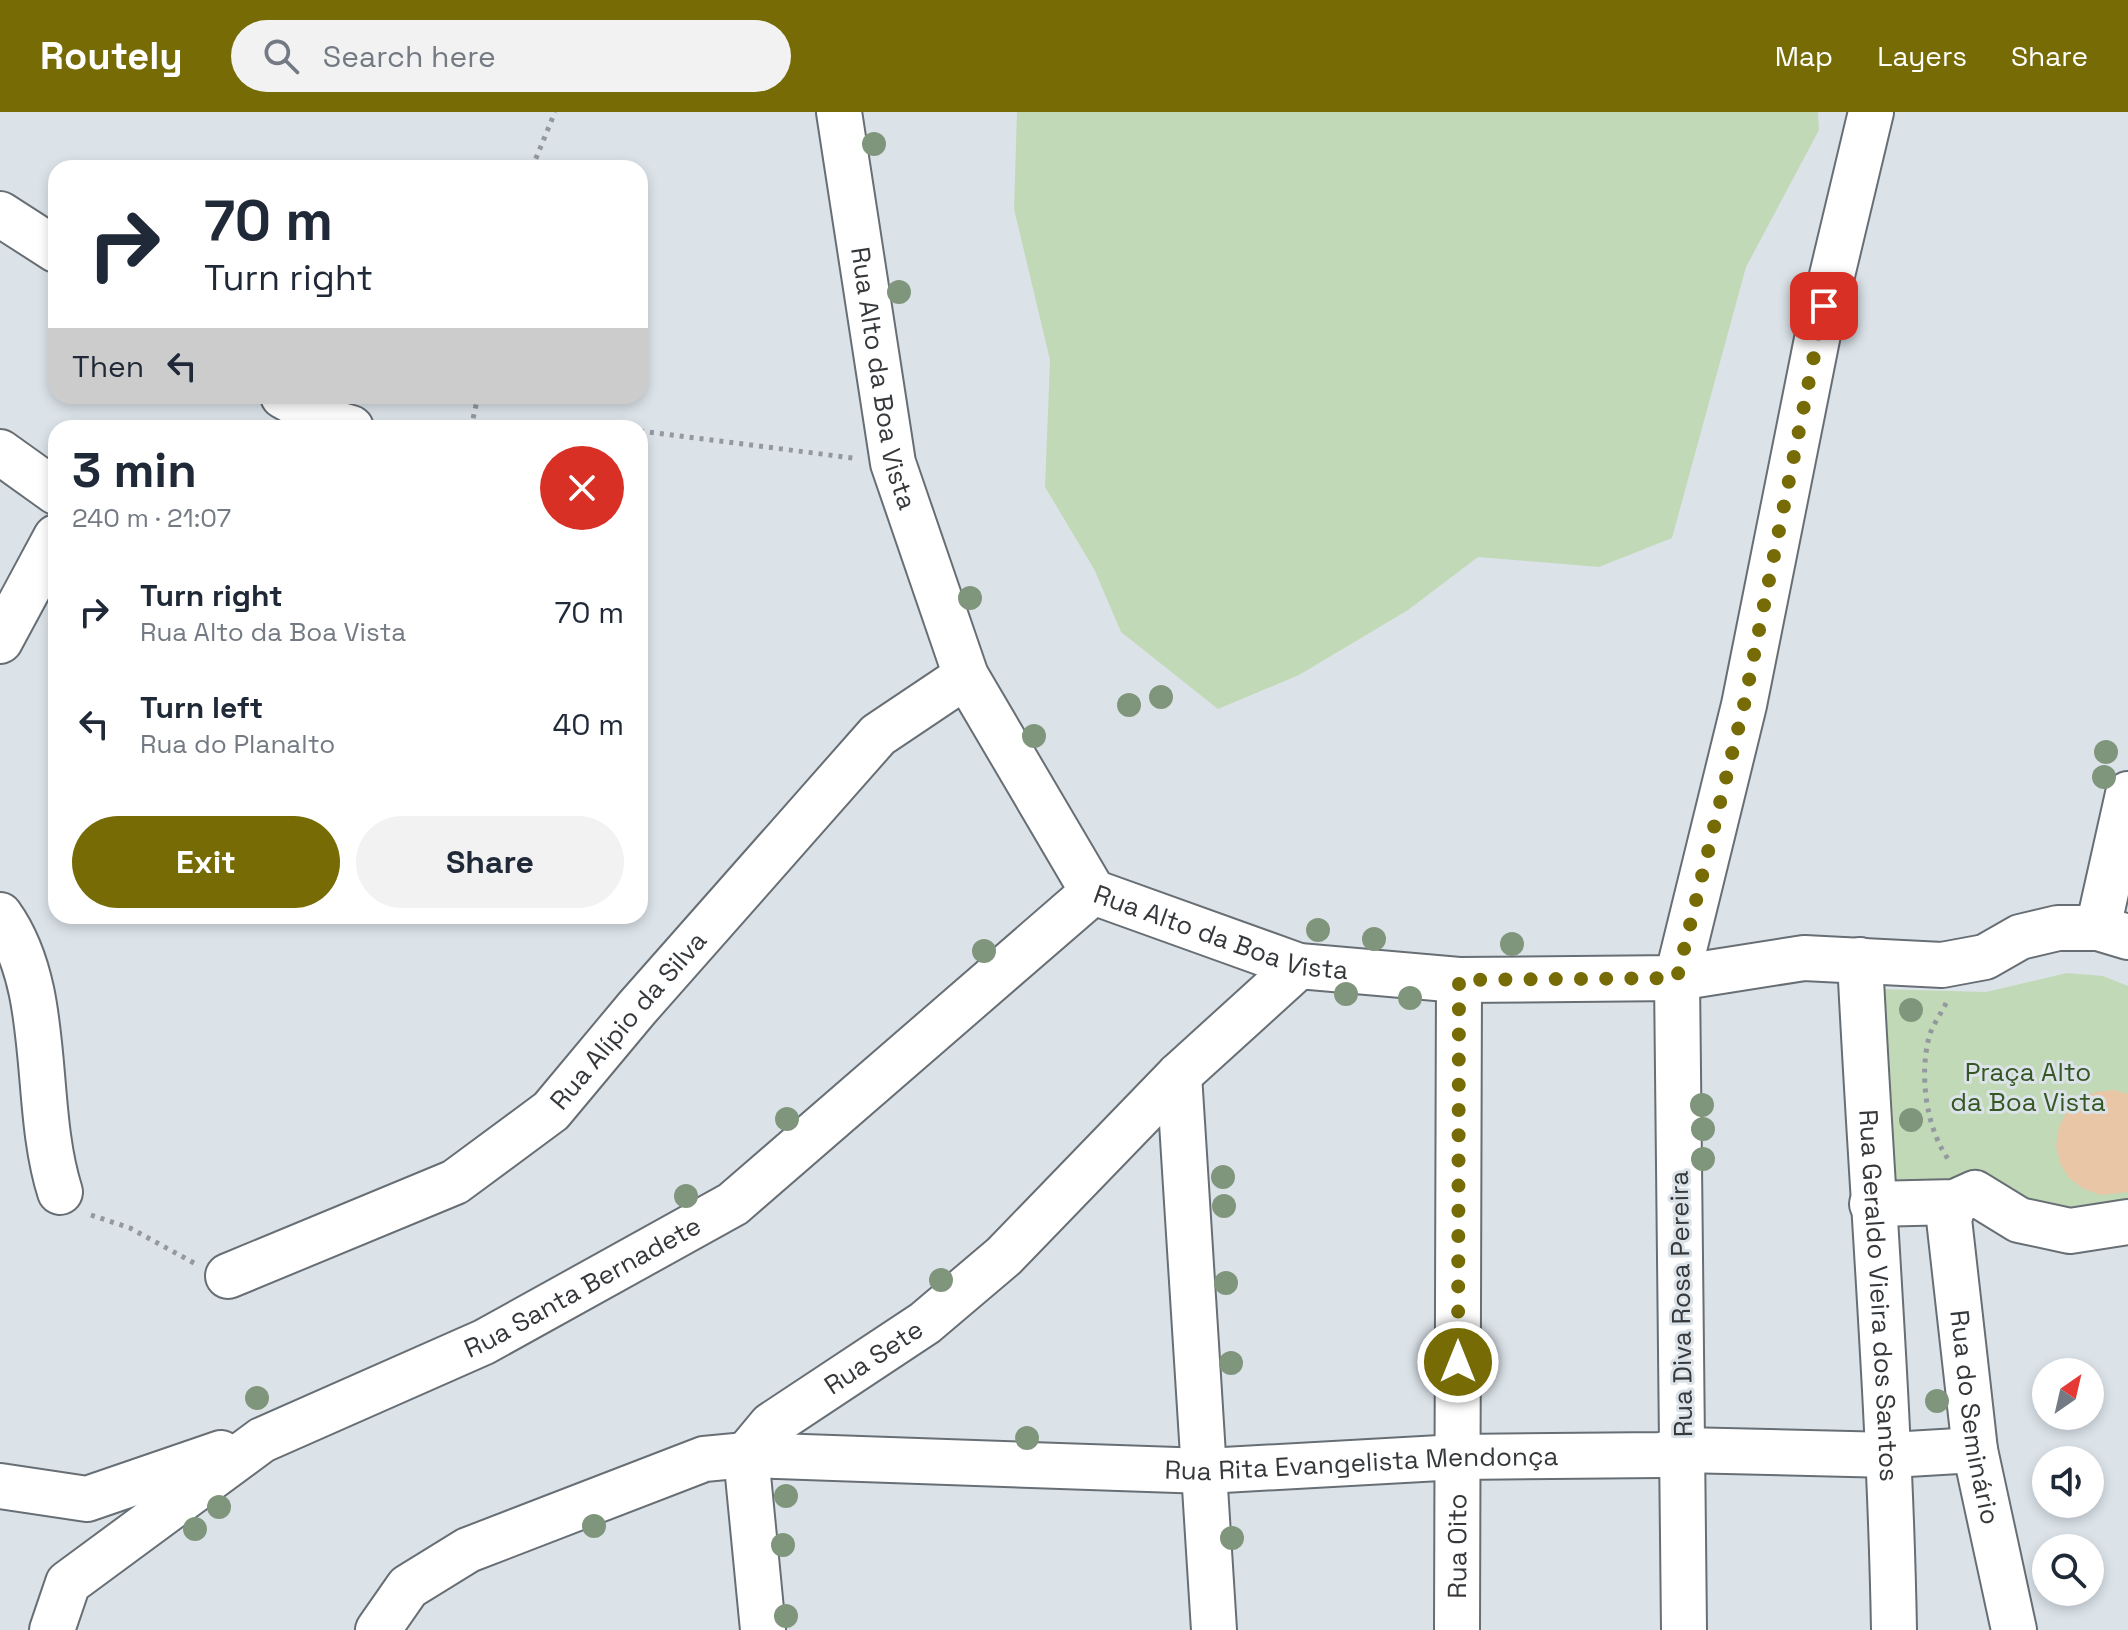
<!DOCTYPE html>
<html lang="en">
<head>
<meta charset="utf-8">
<style>
	:root { --surface:#fff; --page:#f2f2f3; --text:#1f2937; --muted:#747a83; --accent:#766b05 }
	body { margin:0; font-family:"Space Grotesk",sans-serif; background:var(--page); color:var(--text); height:100vh; display:flex; flex-direction:column; font-size:30px; white-space:nowrap }
	* { box-sizing:border-box; margin:0 }
	p { font-size:26px; color:var(--muted) }
	.icon { flex:none; width:44px; height:44px; fill:none; stroke:currentColor; stroke-width:2; stroke-linecap:round; stroke-linejoin:round }
	.map { position:relative; flex:1; overflow:hidden }
	.details { position:absolute; left:48px; top:308px; width:600px; height:504px; display:flex; flex-direction:column; background:var(--surface); border-radius:24px; box-shadow:0 4px 12px #0003 }
	.details>* { flex:none }
	.top-card { position:absolute; left:48px; top:48px; width:600px; height:244px; border-radius:24px; box-shadow:0 4px 12px #0003; background:#fff; color:var(--text); overflow:hidden }
	.needle { width:52px; rotate:34deg }
	.buttons { position:absolute; left:2032px; top:1246px; display:grid; gap:16px }
	.buttons a { display:grid; place-items:center; width:72px; height:72px; border-radius:50%; background:var(--surface); box-shadow:0 4px 12px #0003; font-size:40px }
	.pin { position:absolute; display:grid; place-items:center; width:68px; height:68px; color:#fff; margin:-34px; border-radius:16px; box-shadow:0 4px 12px #0006 }
	.me { position:absolute; width:88px; margin:-44px; rotate:0deg; stroke-linejoin:round; filter:drop-shadow(0 0 6px #0008) }
	.turn { display:flex; align-items:center; gap:28px; height:168px; padding:0 24px; font-size:36px }
	.turn .icon { width:104px; height:104px; stroke-width:2.5 }
	.turn b { display:block; font-size:56px; line-height:68px }
	.then { display:flex; align-items:center; height:76px; padding:0 24px; background:#0003; gap:16px; font-size:30px }
	.round { display:grid; place-items:center; flex:none; width:84px; height:84px; border-radius:42px; background:var(--page) }
	.summary { display:flex; align-items:center; justify-content:space-between; height:136px; padding:0 24px }
	h1 { font-size:48px; font-weight:600; line-height:60px }
	.action { display:flex; gap:16px; margin-top:auto; padding:16px 24px }
	.action a { flex:1; height:92px; border-radius:48px; background:var(--accent); color:#fff; font-size:32px; font-weight:600; line-height:92px; text-align:center }
	.action a+a { background:var(--page); color:var(--text) }
	ul { padding:0; list-style:none }
	li { display:flex; align-items:center; gap:24px; height:112px; padding:0 24px }
	li div { flex:1 }
	li b { display:block; font-size:30px }
	li em { font-style:normal }
	header { display:flex; align-items:center; gap:48px; box-sizing:border-box; height:112px; padding:0 40px; background:var(--accent); color:#fff }
	header strong { font-size:38px }
	nav { display:flex; gap:44px; margin-inline-start:auto; font-size:28px }
	.search { width:560px; height:72px; background:var(--page); display:flex; align-items:center; gap:20px; box-sizing:border-box; padding:0 28px; border-radius:44px; color:var(--muted); font-size:30px }
	.map>svg:first-child { display:block }
	.green { fill:#c2d9b7 }
	.building { fill:#e9c7a6 }
	.lines { fill:none; stroke-linecap:round; stroke-linejoin:round }
	.minor-casing { stroke:#676e74; stroke-width:48 }
	.path { stroke:#93999e; stroke-width:5; stroke-dasharray:4 6; stroke-linecap:butt }
	.minor { stroke:#fff; stroke-width:44 }
	.tree { fill:#80967c }
	.route { stroke:#766b05; stroke-width:14; stroke-dasharray:0 25.2 }
	.labels { text-anchor:middle; stroke-width:6; stroke-linejoin:round; paint-order:stroke }
	.street-label { font-size:26px; fill:#36393c; stroke:#dbe3e9 }
	.park-label { font-size:26px; fill:#355723; stroke:#dbe3e9 }
</style>
</head>
<body>
<header>
<strong>Routely</strong>
<div class="search"><svg class="icon" aria-label="search" viewBox="0 0 24 24"><circle cx="10" cy="10" r="6"/><path d="M15 15l6 6"/></svg>Search here</div>
<nav><a>Map</a><a>Layers</a><a>Share</a></nav>
</header>
<div class="map">
<svg width="2128" height="1518" viewBox="0 0 2128 1518">
	<rect width="100%" height="100%" fill="#dbe3e9"/>
	<g class="green">
		<polygon points="1017,0 1818,0 1819,18 1746,155 1672,426 1599,455 1478,445 1408,498 1299,563 1218,597 1121,520 1094,457 1045,375 1050,248 1014,97"/>
		<polygon points="2067,861 2103,864 2128,874 2128,1086 2103,1096 2061,1098 2022,1085 1983,1063 1891,1071 1879,877 1986,880"/>
	</g>
	<polygon class="building" points="2114,978 2128,982 2128,1080 2101,1083 2084,1077 2069,1066 2060,1051 2056,1033 2059,1015 2067,999 2080,987 2096,980"/>
	<g class="lines">
		<g class="minor-casing">
			<g id="minor">
				<path id="s1" d="M839 0 893 351 966 564 1093 780 1299 854 1459 868 1677 866 1804 846 1942 853 1985 845 2020 825 2058 816H2098L2128 825"/>
				<polyline points="0,102 56,138"/>
				<polyline points="283,284 330,310 351,316"/>
				<polyline points="0,340 56,380"/>
				<polyline points="0,529 56,425"/>
				<path d="M0 803C54 878 32 993 60 1080"/>
				<polyline points="2098,816 2128,682"/>
				<path id="s2" d="M1860 848C1871 1072 1890 1294 1894 1518"/>
				<polyline points="1179,963 1214,1518"/>
				<path id="s3" d="M1955 1090 1949 1107 1975 1338 2014 1518"/>
				<polyline points="1872,1092 1955,1090 1975,1081 2019,1108 2070,1119 2128,1110"/>
				<path id="s4" d="M228 1164 455 1070 551 999 637 896 878 623 966 564"/>
				<path id="s5" d="M746 1343 771 1313 925 1211 1004 1144 1179 963 1299 854"/>
				<polyline points="746,1343 763,1518"/>
				<polyline points="0,1374 87,1387 221,1341"/>
				<path id="s6" d="M52 1518 68 1471 262 1328 484 1230 733 1092 1093 780"/>
				<path id="s7" d="M378 1518 408 1475 468 1438 704 1347 746 1343 1206 1359 1458 1345 1661 1343 1682 1338 1891 1343 1975 1338"/>
				<path id="s8" d="M1457 1518 1459 868"/>
				<polyline points="1684,1518 1677,866 1744,593 1818,222 1871,0"/>
			</g>
		</g>
		<g class="path">
			<polyline points="532,56 555,0"/>
			<polyline points="471,316 478,284"/>
			<polyline points="640,319 853,346"/>
			<path d="M1946 891C1941 902 1932 914 1929 925 1919 964 1926 1019 1951 1051"/>
			<polyline points="91,1103 130,1116 194,1151"/>
		</g>
		<use href="#minor" class="minor"/>
	</g>
	<g class="tree">
		<circle cx="874" cy="32" r="12"/>
		<circle cx="899" cy="180" r="12"/>
		<circle cx="970" cy="486" r="12"/>
		<circle cx="1161" cy="585" r="12"/>
		<circle cx="1129" cy="593" r="12"/>
		<circle cx="1034" cy="624" r="12"/>
		<circle cx="2106" cy="640" r="12"/>
		<circle cx="2104" cy="665" r="12"/>
		<circle cx="1318" cy="818" r="12"/>
		<circle cx="1374" cy="827" r="12"/>
		<circle cx="1512" cy="832" r="12"/>
		<circle cx="984" cy="839" r="12"/>
		<circle cx="1346" cy="882" r="12"/>
		<circle cx="1410" cy="886" r="12"/>
		<circle cx="1911" cy="898" r="12"/>
		<circle cx="1702" cy="993" r="12"/>
		<circle cx="787" cy="1007" r="12"/>
		<circle cx="1911" cy="1008" r="12"/>
		<circle cx="1703" cy="1017" r="12"/>
		<circle cx="1703" cy="1047" r="12"/>
		<circle cx="1223" cy="1065" r="12"/>
		<circle cx="686" cy="1084" r="12"/>
		<circle cx="1224" cy="1094" r="12"/>
		<circle cx="941" cy="1168" r="12"/>
		<circle cx="1226" cy="1171" r="12"/>
		<circle cx="1231" cy="1251" r="12"/>
		<circle cx="257" cy="1286" r="12"/>
		<circle cx="1937" cy="1289" r="12"/>
		<circle cx="1027" cy="1326" r="12"/>
		<circle cx="786" cy="1384" r="12"/>
		<circle cx="219" cy="1395" r="12"/>
		<circle cx="594" cy="1414" r="12"/>
		<circle cx="195" cy="1417" r="12"/>
		<circle cx="1232" cy="1426" r="12"/>
		<circle cx="783" cy="1433" r="12"/>
		<circle cx="786" cy="1504" r="12"/>
	</g>
	<g class="lines">
		<polyline class="route" points="1458,1250 1459,868 1677,866 1744,593 1824,194"/>
	</g>
	<g class="labels">
		<g class="street-label">
			<text dy="9" stroke="none"><textPath href="#s1" startOffset="270">Rua Alto da Boa Vista</textPath></text>
			<text dy="9" stroke="none"><textPath href="#s1" startOffset="966">Rua Alto da Boa Vista</textPath></text>
			<text dy="9" stroke="none"><textPath href="#s4" startOffset="484">Rua Alípio da Silva</textPath></text>
			<text dy="9" stroke="none"><textPath href="#s6" startOffset="646">Rua Santa Bernadete</textPath></text>
			<text dy="9" stroke="none"><textPath href="#s2" startOffset="336">Rua Geraldo Vieira dos Santos</textPath></text>
			<text transform="translate(1681 1192) rotate(-91)" y="9">Rua Diva Rosa Pereira</text>
			<text dy="9" stroke="none"><textPath href="#s5" startOffset="162">Rua Sete</textPath></text>
			<text dy="9" stroke="none"><textPath href="#s3" startOffset="218">Rua do Seminário</textPath></text>
			<text dy="9" stroke="none"><textPath href="#s7" startOffset="1034">Rua Rita Evangelista Mendonça</textPath></text>
			<text dy="9" stroke="none"><textPath href="#s8" startOffset="84">Rua Oito</textPath></text>
		</g>
		<g class="park-label">
			<text x="2028" y="969">Praça Alto<tspan x="2028" dy="30">da Boa Vista</tspan></text>
		</g>
	</g>
</svg>
<div class="buttons">
<a><svg class="needle" viewBox="-14 -14 28 28"><path d="M0-13l5 13h-10z" fill="#e53935"/><path d="M0 13l5-13h-10z" fill="#747a83"/></svg></a>
<a><svg class="icon" aria-label="sound" viewBox="0 0 24 24"><path d="M4 9h4l5-4v14l-5-4H4zM17 9q2 3 0 6"/></svg></a>
<a><svg class="icon" aria-label="search" viewBox="0 0 24 24"><circle cx="10" cy="10" r="6"/><path d="M15 15l6 6"/></svg></a>
</div>
<div class="pin" style="left:1824px;top:194px;background:#d93025"><svg class="icon" aria-label="arrive" viewBox="0 0 24 24"><path d="M6 21V4h12l-3 4 3 4H6"/></svg></div>
<svg class="me" style="left:1458px;top:1250px" viewBox="-20 -20 40 40"><circle r="17" fill="#766b05" stroke="#fff" stroke-width="3"/><path d="M0-11L8 9 0 5-8 9z" fill="#fff"/></svg>
<div class="top-card">
<div class="turn"><svg class="icon" aria-label="right" viewBox="0 0 24 24"><path d="M7 20v-9h11M14 6l5 5-5 5"/></svg><div><b>70 m</b>Turn right</div></div>
<div class="then">Then<svg class="icon" aria-label="left" viewBox="0 0 24 24"><path d="M17 20v-9H6M10 6l-5 5 5 5"/></svg></div>
</div>
<section class="details">
<div class="summary"><div><h1>3 min</h1><p>240 m · 21:07</p></div><a class="round" style="background:#d93025;color:#fff"><svg class="icon" aria-label="close" viewBox="0 0 24 24"><path d="M6 6l12 12M18 6L6 18"/></svg></a></div>
<ul>
<li><svg class="icon" aria-label="right" viewBox="0 0 24 24"><path d="M7 20v-9h11M14 6l5 5-5 5"/></svg><div><b>Turn right</b><p>Rua Alto da Boa Vista</p></div><em>70 m</em></li>
<li><svg class="icon" aria-label="left" viewBox="0 0 24 24"><path d="M17 20v-9H6M10 6l-5 5 5 5"/></svg><div><b>Turn left</b><p>Rua do Planalto</p></div><em>40 m</em></li>
</ul>
<div class="action"><a>Exit</a><a>Share</a></div>
</section>
</div>
</body>
</html>
